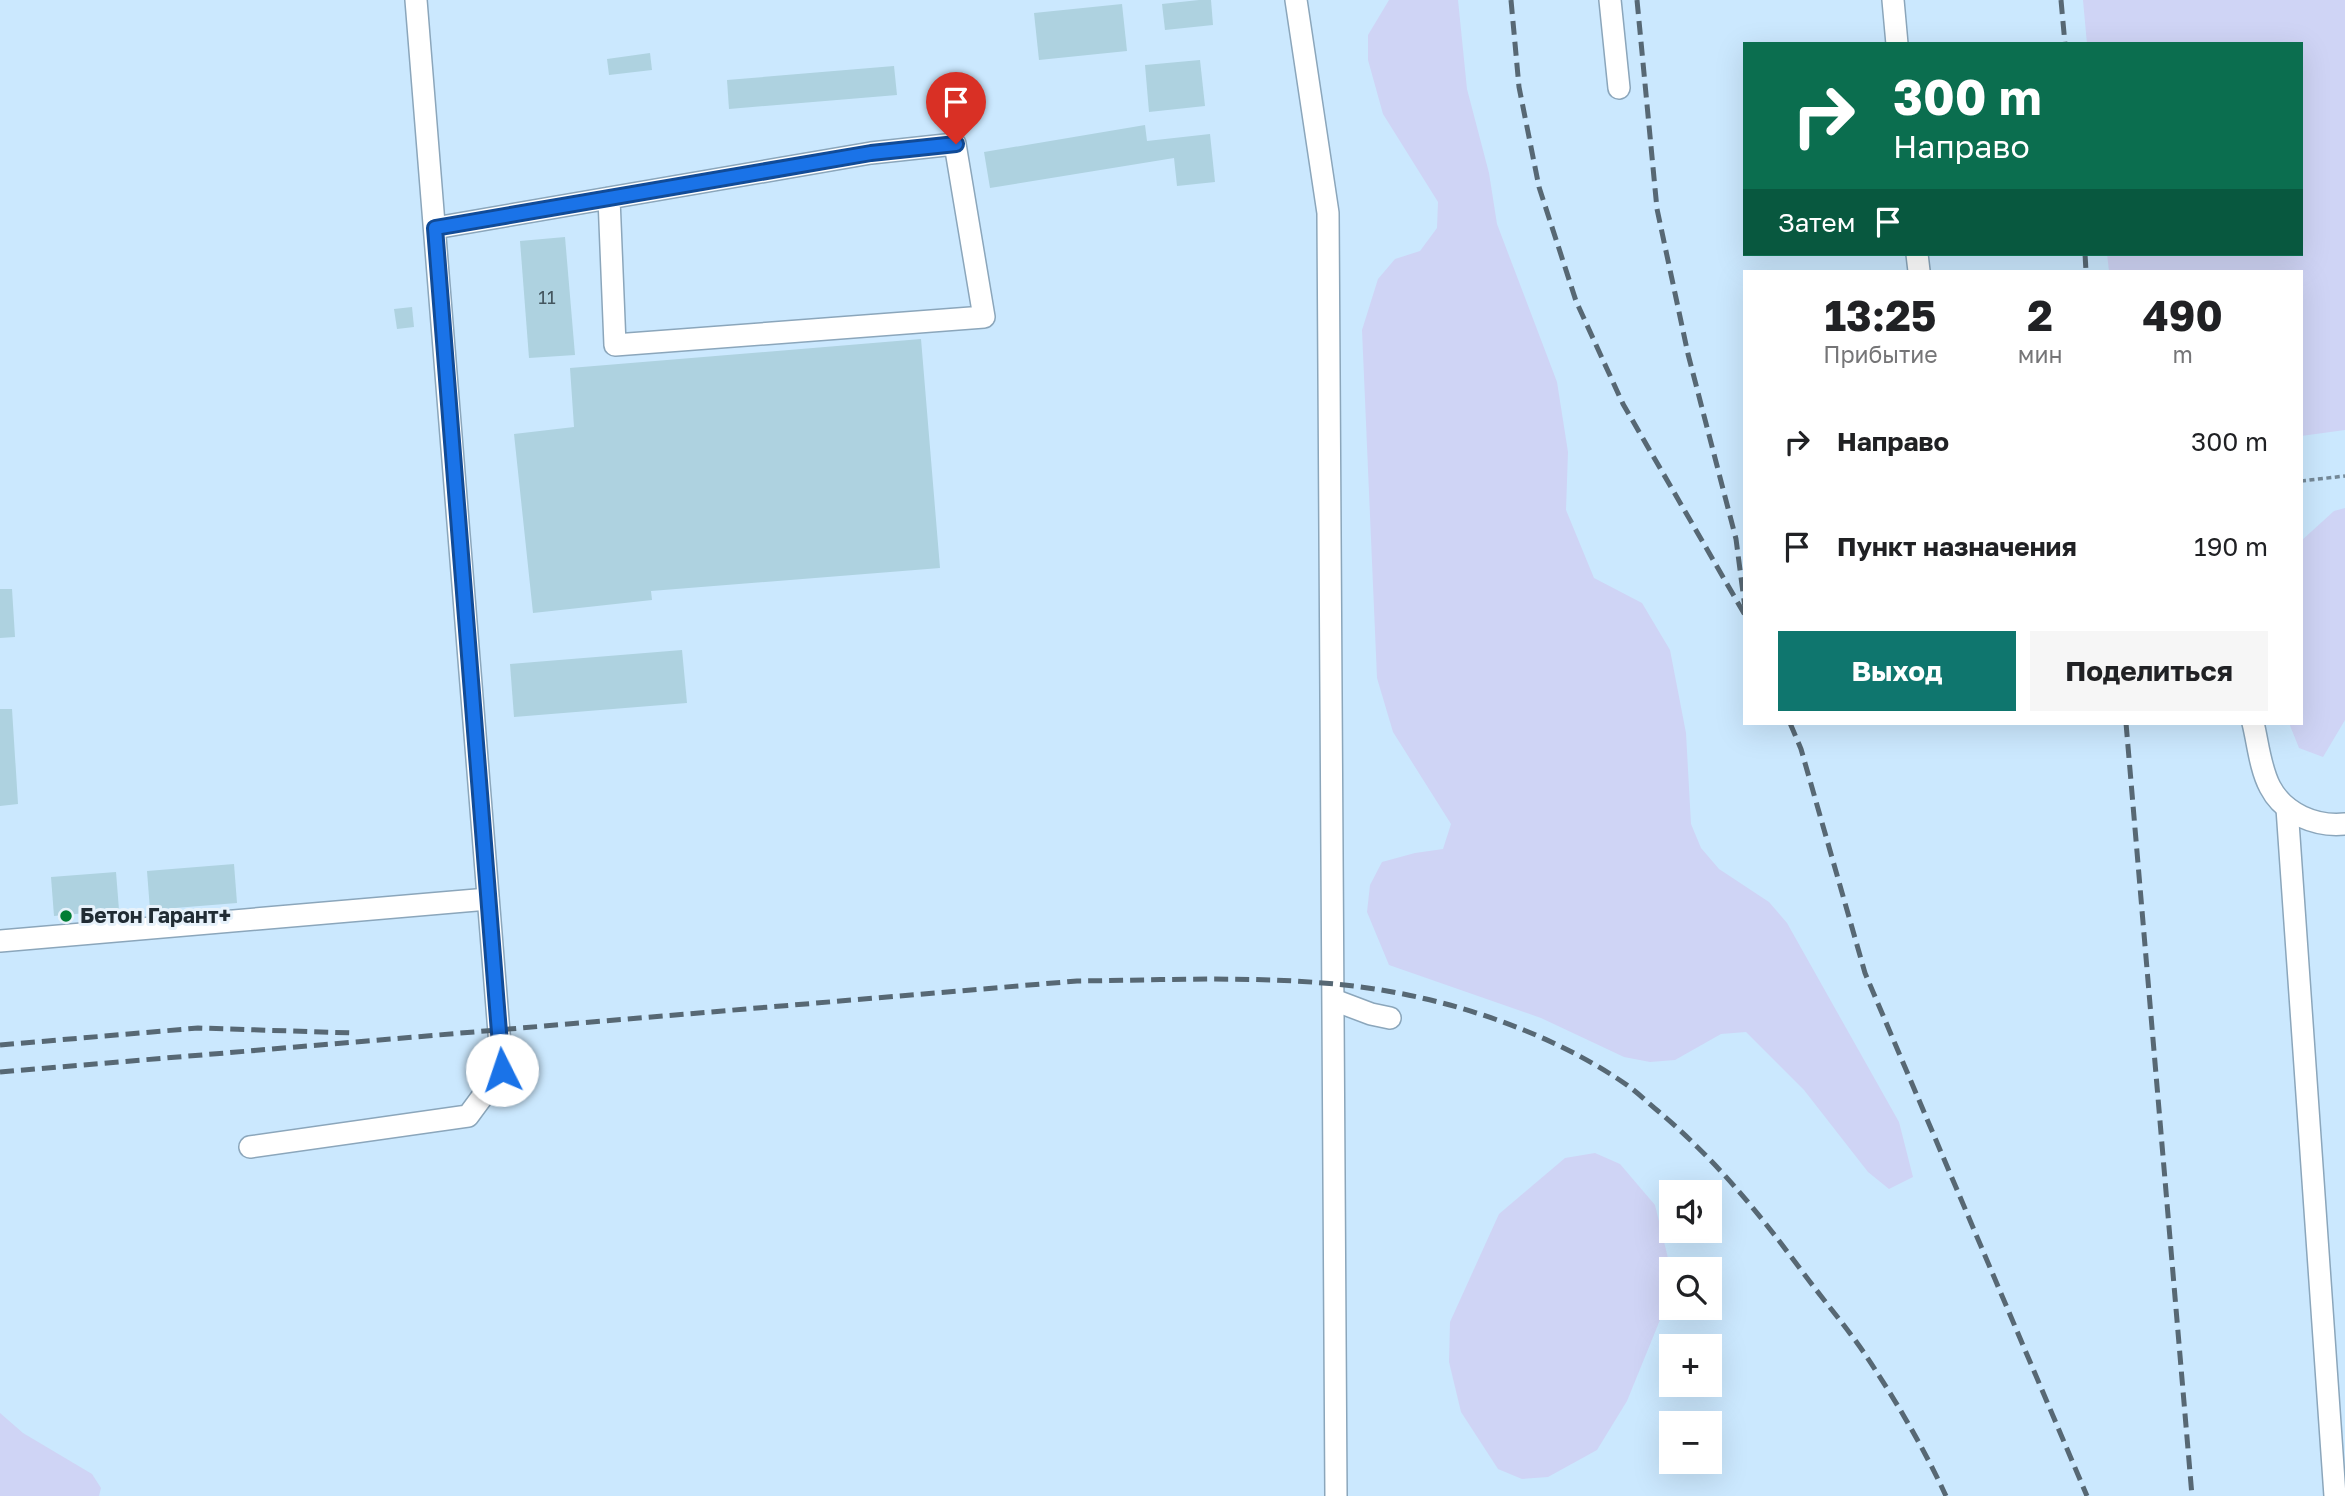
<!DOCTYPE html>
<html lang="ru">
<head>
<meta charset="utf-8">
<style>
	:root { --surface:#fff; --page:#f6f6f6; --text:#202124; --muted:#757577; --accent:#0f766e }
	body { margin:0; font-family:"Golos Text",sans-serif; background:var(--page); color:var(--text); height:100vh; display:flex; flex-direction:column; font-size:26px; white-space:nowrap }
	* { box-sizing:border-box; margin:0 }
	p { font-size:23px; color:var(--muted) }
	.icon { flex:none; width:38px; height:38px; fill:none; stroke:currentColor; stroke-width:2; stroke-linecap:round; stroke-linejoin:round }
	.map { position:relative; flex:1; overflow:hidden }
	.drawer { position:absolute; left:1743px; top:270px; width:560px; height:455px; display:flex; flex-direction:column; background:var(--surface); border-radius:0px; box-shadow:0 7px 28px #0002 }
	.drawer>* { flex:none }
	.banner { position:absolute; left:1743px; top:42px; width:560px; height:214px; border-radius:0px; box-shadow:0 7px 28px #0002; background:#0b6e4f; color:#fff; overflow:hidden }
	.buttons { position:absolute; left:1659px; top:1180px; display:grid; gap:14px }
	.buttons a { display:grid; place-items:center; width:63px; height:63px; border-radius:0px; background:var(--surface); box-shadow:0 7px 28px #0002; font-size:35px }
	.pin { position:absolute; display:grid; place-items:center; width:60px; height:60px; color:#fff; margin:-72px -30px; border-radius:50% 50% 50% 0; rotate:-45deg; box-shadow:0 0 7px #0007 }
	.pin .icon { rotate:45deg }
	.me { position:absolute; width:77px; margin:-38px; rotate:356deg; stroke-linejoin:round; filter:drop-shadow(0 0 5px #0008) }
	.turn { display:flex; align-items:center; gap:24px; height:147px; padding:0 35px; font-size:32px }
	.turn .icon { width:91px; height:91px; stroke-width:2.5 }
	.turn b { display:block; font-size:49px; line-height:60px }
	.then { display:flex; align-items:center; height:66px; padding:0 35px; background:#0003; gap:14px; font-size:26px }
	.eta { display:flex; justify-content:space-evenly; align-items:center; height:119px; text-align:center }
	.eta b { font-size:42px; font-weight:700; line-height:49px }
	.button { display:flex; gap:14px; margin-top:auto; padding:14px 35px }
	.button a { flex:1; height:80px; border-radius:0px; background:var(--accent); color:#fff; font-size:28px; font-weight:700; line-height:80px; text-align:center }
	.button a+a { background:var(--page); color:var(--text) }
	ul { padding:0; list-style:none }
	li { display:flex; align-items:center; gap:21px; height:105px; padding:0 35px }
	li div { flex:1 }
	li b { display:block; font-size:26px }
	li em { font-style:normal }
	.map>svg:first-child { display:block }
	.green { fill:#cfd4f5 }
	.building { fill:#aed2e0 }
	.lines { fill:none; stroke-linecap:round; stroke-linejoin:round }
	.minor-casing { stroke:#8ba6bb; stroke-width:24 }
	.path { stroke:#748897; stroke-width:3.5; stroke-dasharray:5 3.5; stroke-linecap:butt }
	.minor { stroke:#fff; stroke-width:21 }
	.rail { stroke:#576874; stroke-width:5; stroke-dasharray:14 7; stroke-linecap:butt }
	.route-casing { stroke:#114b97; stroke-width:18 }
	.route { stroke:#1a73e8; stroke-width:12 }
	.poi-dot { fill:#017d34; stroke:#e7f2fb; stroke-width:2.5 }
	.labels { text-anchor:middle; stroke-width:6; stroke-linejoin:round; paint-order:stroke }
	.number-label { font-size:18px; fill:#44565f }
	.poi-label { font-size:21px; font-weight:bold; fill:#212c34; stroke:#e7f2fb; text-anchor:start }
</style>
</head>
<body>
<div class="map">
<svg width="2345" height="1496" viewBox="0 0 2345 1496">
	<rect width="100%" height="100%" fill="#cbe8fe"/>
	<g class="green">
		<polygon points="1389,0 1458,0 1467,89 1489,173 1497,224 1557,382 1568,452 1566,510 1594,578 1642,603 1670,650 1686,733 1691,824 1701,848 1719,869 1769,902 1787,923 1899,1122 1913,1177 1889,1189 1868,1172 1804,1090 1746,1032 1721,1034 1675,1060 1650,1062 1624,1057 1541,1018 1389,965 1367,912 1370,885 1382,862 1415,853 1443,849 1451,824 1393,732 1377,678 1362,330 1378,279 1395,259 1420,251 1437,228 1438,202 1383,114 1368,60 1368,35"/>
		<polygon points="2083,0 2345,0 2345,430 2301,436 2301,271 2109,271 2107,254 2301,254 2301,44 2087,44"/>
		<polygon points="2345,508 2345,720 2323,757 2299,748 2289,723 2301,723 2301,541 2334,511"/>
		<polygon points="1595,1153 1620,1164 1655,1205 1668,1258 1662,1315 1627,1401 1597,1450 1548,1477 1522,1479 1498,1469 1461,1412 1449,1362 1450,1322 1499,1214 1565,1158"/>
		<polygon points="0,1413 23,1433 92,1474 101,1488 99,1496 0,1496"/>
	</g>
	<g class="building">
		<polygon points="1199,0 1211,0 1213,25 1165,30 1162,4"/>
		<polygon points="1122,4 1127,51 1039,60 1034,13"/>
		<polygon points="650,53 652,70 609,75 607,59"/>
		<polygon points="1200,60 1205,106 1149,112 1145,65"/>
		<polygon points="894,66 897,95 729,109 727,80"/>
		<polygon points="1145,125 1147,141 1210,134 1215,182 1177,186 1174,158 990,188 984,152"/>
		<polygon points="565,237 575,355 529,358 520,241"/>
		<polygon points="412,307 414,327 397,329 394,309"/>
		<polygon points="921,339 940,568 651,591 652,600 533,613 514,434 574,427 570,368"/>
		<polygon points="0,589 12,589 15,637 0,638"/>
		<polygon points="682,650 687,703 514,717 510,664"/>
		<polygon points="0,709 12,709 18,804 0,806"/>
		<polygon points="234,864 237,903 150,910 147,871"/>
		<polygon points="116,872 119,910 54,916 51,877"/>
	</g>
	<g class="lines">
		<g class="minor-casing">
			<g id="minor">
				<polyline points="1296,0 1328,213 1336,1496"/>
				<polyline points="1610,0 1619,88"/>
				<polyline points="1893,0 1897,44"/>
				<polyline points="435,228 871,153 955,144 984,317 615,345 609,198"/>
				<polyline points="1917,254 1919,271"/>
				<path d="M2253 723C2258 743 2260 768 2270 787 2284 814 2316 827 2345 824"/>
				<polyline points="2287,808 2335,1496"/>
				<polyline points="0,941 488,899"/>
				<polyline points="1334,1000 1371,1014 1390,1018"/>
				<polyline points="250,1147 468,1116 502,1070 416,0"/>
			</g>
		</g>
		<polyline class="path" points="2301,481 2345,476"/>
		<use href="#minor" class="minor"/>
		<g class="rail">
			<polyline points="1511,0 1519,87 1539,187 1576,301 1623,404 1745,615"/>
			<polyline points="1637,0 1657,209 1688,354 1736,539 1745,608"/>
			<polyline points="2061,0 2065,44"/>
			<polyline points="2085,254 2086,271"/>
			<polyline points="1790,723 1801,749 1865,973 2087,1496"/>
			<polyline points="2126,723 2192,1496"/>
			<polyline points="0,1045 198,1028 354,1033"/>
			<path d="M0 1072 1077 981C1163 980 1250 976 1335 984 1433 993 1542 1027 1624 1083 1636 1091 1647 1102 1658 1111 1716 1160 1759 1213 1804 1274 1828 1306 1855 1337 1876 1371 1902 1411 1926 1453 1946 1496"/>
		</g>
	</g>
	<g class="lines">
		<g class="route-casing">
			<polyline id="route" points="502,1070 435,228 871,153 956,144"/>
		</g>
		<use href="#route" class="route"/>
	</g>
	<circle class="poi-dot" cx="66" cy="916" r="7"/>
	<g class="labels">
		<g class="number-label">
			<text x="547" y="304">11</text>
		</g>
		<g class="poi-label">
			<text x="80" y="923">Бетон Гарант+</text>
		</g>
	</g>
</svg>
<div class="buttons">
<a><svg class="icon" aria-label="sound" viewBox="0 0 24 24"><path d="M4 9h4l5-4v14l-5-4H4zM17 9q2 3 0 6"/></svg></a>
<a><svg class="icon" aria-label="search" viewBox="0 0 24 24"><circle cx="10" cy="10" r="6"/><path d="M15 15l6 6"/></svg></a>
<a>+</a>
<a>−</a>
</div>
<div class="pin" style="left:956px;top:144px;background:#d93025"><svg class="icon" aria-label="arrive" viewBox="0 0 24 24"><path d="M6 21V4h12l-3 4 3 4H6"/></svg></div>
<svg class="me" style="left:502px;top:1070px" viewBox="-20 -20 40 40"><circle r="19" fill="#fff"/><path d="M0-13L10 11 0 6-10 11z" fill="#1a73e8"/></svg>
<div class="banner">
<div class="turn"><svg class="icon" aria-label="right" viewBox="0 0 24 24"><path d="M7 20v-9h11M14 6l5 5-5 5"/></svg><div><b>300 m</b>Направо</div></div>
<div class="then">Затем<svg class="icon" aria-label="arrive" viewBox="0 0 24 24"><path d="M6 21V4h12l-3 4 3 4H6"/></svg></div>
</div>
<section class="drawer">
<div class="eta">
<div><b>13:25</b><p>Прибытие</p></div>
<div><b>2</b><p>мин</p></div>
<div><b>490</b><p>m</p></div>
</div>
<ul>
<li><svg class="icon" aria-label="right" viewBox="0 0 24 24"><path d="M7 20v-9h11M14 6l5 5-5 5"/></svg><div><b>Направо</b></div><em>300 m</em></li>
<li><svg class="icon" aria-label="arrive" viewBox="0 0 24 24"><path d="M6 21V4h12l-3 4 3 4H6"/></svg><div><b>Пункт назначения</b></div><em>190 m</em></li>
</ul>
<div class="button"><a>Выход</a><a>Поделиться</a></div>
</section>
</div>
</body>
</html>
